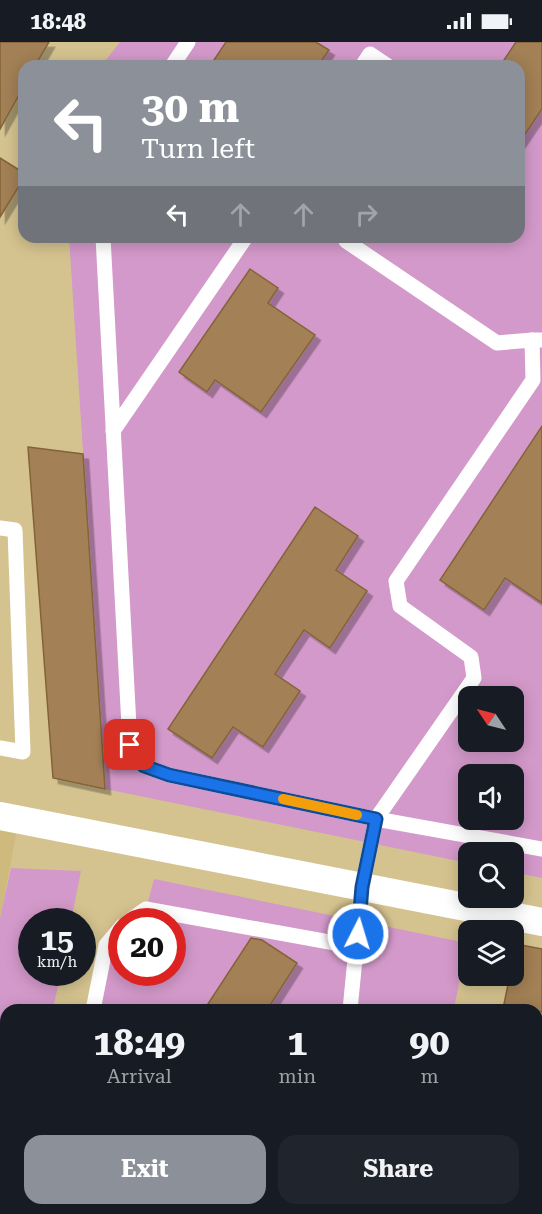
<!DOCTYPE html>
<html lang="en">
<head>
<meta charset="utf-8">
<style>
	:root { --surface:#171b24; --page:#20242c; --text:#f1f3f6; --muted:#9ea1a6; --accent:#8c9099 }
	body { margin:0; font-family:"Roboto Serif",serif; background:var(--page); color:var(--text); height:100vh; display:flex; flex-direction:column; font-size:22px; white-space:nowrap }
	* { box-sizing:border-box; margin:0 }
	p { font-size:20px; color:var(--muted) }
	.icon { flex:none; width:33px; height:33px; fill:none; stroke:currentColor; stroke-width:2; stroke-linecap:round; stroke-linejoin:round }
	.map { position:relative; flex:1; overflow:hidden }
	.sheet { position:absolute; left:0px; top:962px; width:543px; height:212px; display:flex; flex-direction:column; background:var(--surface); border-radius:18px 18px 0 0; box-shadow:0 3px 15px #0003 }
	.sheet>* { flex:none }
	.hud { position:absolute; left:18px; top:18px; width:507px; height:183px; border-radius:18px; box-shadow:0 3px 15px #0003; background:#8c9099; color:#fff; overflow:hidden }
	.needle { width:39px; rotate:305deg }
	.buttons { position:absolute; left:458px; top:644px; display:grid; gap:12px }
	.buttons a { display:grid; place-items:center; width:66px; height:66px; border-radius:12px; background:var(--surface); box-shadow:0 3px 15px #0003; font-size:30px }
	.speed { position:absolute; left:18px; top:866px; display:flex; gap:12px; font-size:30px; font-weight:700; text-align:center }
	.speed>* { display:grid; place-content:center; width:78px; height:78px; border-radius:50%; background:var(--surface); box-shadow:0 3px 15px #0003; line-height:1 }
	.speed small { font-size:15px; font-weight:400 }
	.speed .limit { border:9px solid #d22; background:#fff; color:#111 }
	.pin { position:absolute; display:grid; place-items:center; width:51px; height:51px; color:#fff; margin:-26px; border-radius:12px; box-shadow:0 3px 9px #0006 }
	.me { position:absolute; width:66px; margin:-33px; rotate:5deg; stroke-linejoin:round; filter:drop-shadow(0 0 4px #0008) }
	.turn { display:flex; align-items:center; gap:21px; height:126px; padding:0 24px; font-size:27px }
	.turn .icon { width:78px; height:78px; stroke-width:2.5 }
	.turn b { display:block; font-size:42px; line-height:51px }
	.lanes { display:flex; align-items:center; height:57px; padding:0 24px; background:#0003; justify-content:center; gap:30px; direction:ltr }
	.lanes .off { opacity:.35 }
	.eta { display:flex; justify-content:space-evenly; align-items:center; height:102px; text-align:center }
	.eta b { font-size:36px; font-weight:700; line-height:42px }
	.button { display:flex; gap:12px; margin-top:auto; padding:12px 24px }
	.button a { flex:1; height:69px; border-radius:18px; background:var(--accent); color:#fff; font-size:24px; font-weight:700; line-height:69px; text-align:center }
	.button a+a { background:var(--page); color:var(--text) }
	.status { display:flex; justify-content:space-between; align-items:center; height:42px; padding:0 30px; background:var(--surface); direction:ltr }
	.status svg { height:16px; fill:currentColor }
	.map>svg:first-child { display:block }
	.built { fill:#ceba7d }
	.green { fill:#d399ca; fill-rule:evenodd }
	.building { fill:#a38056; stroke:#846339; stroke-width:1.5; filter:url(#shadow) }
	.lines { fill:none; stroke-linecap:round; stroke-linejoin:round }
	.lane { stroke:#fff; stroke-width:15 }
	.street { stroke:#fff; stroke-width:28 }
	.route-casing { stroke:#114b97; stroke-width:15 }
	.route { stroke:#1a73e8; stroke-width:10 }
	.slow { stroke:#f59e0b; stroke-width:10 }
</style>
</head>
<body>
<div class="status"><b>18:48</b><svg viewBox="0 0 49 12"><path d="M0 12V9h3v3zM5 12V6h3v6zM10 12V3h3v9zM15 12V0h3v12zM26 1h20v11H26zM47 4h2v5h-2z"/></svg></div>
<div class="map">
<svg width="542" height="1172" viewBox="0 0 542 1172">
	<defs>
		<filter id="shadow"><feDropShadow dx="5.5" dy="5.5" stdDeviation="0" flood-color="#0004"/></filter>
	</defs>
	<rect width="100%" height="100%" fill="#d5c38f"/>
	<polygon class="built" points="0,774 19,778 0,876"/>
	<g class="green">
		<path d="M120 0H542V836L513 830V810H468V821L105 747 69 195H519V24H101ZM468 654H513V699H468ZM468 732H513V777H468Z"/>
		<polygon points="11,826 81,829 71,879 32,879 32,930 61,930 53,967 6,968 6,1167 14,1167 13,1172 0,1172 0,876"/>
		<polygon points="154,837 467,901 454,967 93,968 106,903 121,884 122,930 172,930 172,879 129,879 146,867"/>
		<polygon points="53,1167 486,1167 485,1172 52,1172"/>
	</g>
	<g class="building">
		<polygon points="0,0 49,0 35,24 24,24 24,44 0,87"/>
		<polygon points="226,0 316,0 329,8 318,24 210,24"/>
		<polygon points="516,0 542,0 542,67 519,101 519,24 500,24"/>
		<polygon points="0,116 24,131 24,136 0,175"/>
		<polygon points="250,227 278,246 268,261 315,293 261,370 215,338 207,350 179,330"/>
		<polygon points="542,384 542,561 505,536 484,568 440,538"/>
		<polygon points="28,405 83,412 105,747 53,736"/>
		<polygon points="315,465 358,494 336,528 367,549 330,606 304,588 275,632 300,649 263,705 233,685 212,716 168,687"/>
		<polygon points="251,896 262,898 297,921 267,968 204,968"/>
		<polygon points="516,902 542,907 542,970 504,962 510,933 513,933"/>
	</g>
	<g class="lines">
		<g class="lane">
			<polyline points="172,24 188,0"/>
			<polyline points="362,24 370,12 388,24"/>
			<polyline points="103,195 130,703 144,724 169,733 376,777 542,807"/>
			<polyline points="349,195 346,199 497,301 532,298"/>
			<polyline points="113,389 246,195"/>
			<polyline points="0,486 15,488 23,710 0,706"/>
			<polyline points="129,879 146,867 357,905"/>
			<polyline points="93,968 106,903 122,884"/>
			<polyline points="350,968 362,845 376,777 474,636 471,615 400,564 396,539 533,338 532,298 542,298"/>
			<polyline points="52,1172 53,1167"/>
			<polyline points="485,1172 486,1167"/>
		</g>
		<polyline class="street" points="0,774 542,880"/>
	</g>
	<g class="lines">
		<g class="route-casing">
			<polyline id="route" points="130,703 144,724 169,733 376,777 362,845 358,892"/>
		</g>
		<use href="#route" class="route"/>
		<polyline class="slow" points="283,757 357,773"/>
	</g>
</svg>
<div class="buttons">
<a><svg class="needle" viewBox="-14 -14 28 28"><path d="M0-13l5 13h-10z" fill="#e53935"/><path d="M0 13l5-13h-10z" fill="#9ea1a6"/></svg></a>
<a><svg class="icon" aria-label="sound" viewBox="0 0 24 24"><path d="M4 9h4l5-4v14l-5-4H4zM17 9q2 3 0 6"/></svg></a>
<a><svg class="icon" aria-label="search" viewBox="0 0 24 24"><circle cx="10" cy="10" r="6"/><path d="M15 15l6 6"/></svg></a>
<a><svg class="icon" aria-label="layers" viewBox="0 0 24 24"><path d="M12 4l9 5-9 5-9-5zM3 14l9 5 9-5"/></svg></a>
</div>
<div class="speed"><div>15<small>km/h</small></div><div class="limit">20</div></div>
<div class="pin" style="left:130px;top:703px;background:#d93025"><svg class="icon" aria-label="arrive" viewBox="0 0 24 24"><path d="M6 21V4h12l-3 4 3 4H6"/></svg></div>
<svg class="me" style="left:358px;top:892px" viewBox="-20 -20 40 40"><circle r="17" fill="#1a73e8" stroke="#fff" stroke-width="3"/><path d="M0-11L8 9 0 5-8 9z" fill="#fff"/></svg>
<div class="hud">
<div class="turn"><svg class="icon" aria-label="left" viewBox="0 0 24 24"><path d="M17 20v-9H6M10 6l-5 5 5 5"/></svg><div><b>30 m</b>Turn left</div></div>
<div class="lanes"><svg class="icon" aria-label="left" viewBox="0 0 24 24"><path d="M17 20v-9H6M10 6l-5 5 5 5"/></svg><svg class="icon off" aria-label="ahead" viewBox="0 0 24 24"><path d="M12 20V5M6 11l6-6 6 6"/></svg><svg class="icon off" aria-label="ahead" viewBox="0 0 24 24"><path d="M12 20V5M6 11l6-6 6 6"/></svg><svg class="icon off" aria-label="right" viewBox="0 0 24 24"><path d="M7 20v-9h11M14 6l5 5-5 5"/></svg></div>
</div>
<section class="sheet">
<div class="eta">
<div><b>18:49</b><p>Arrival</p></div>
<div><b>1</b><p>min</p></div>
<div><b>90</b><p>m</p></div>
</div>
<div class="button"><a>Exit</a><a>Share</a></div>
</section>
</div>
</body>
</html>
